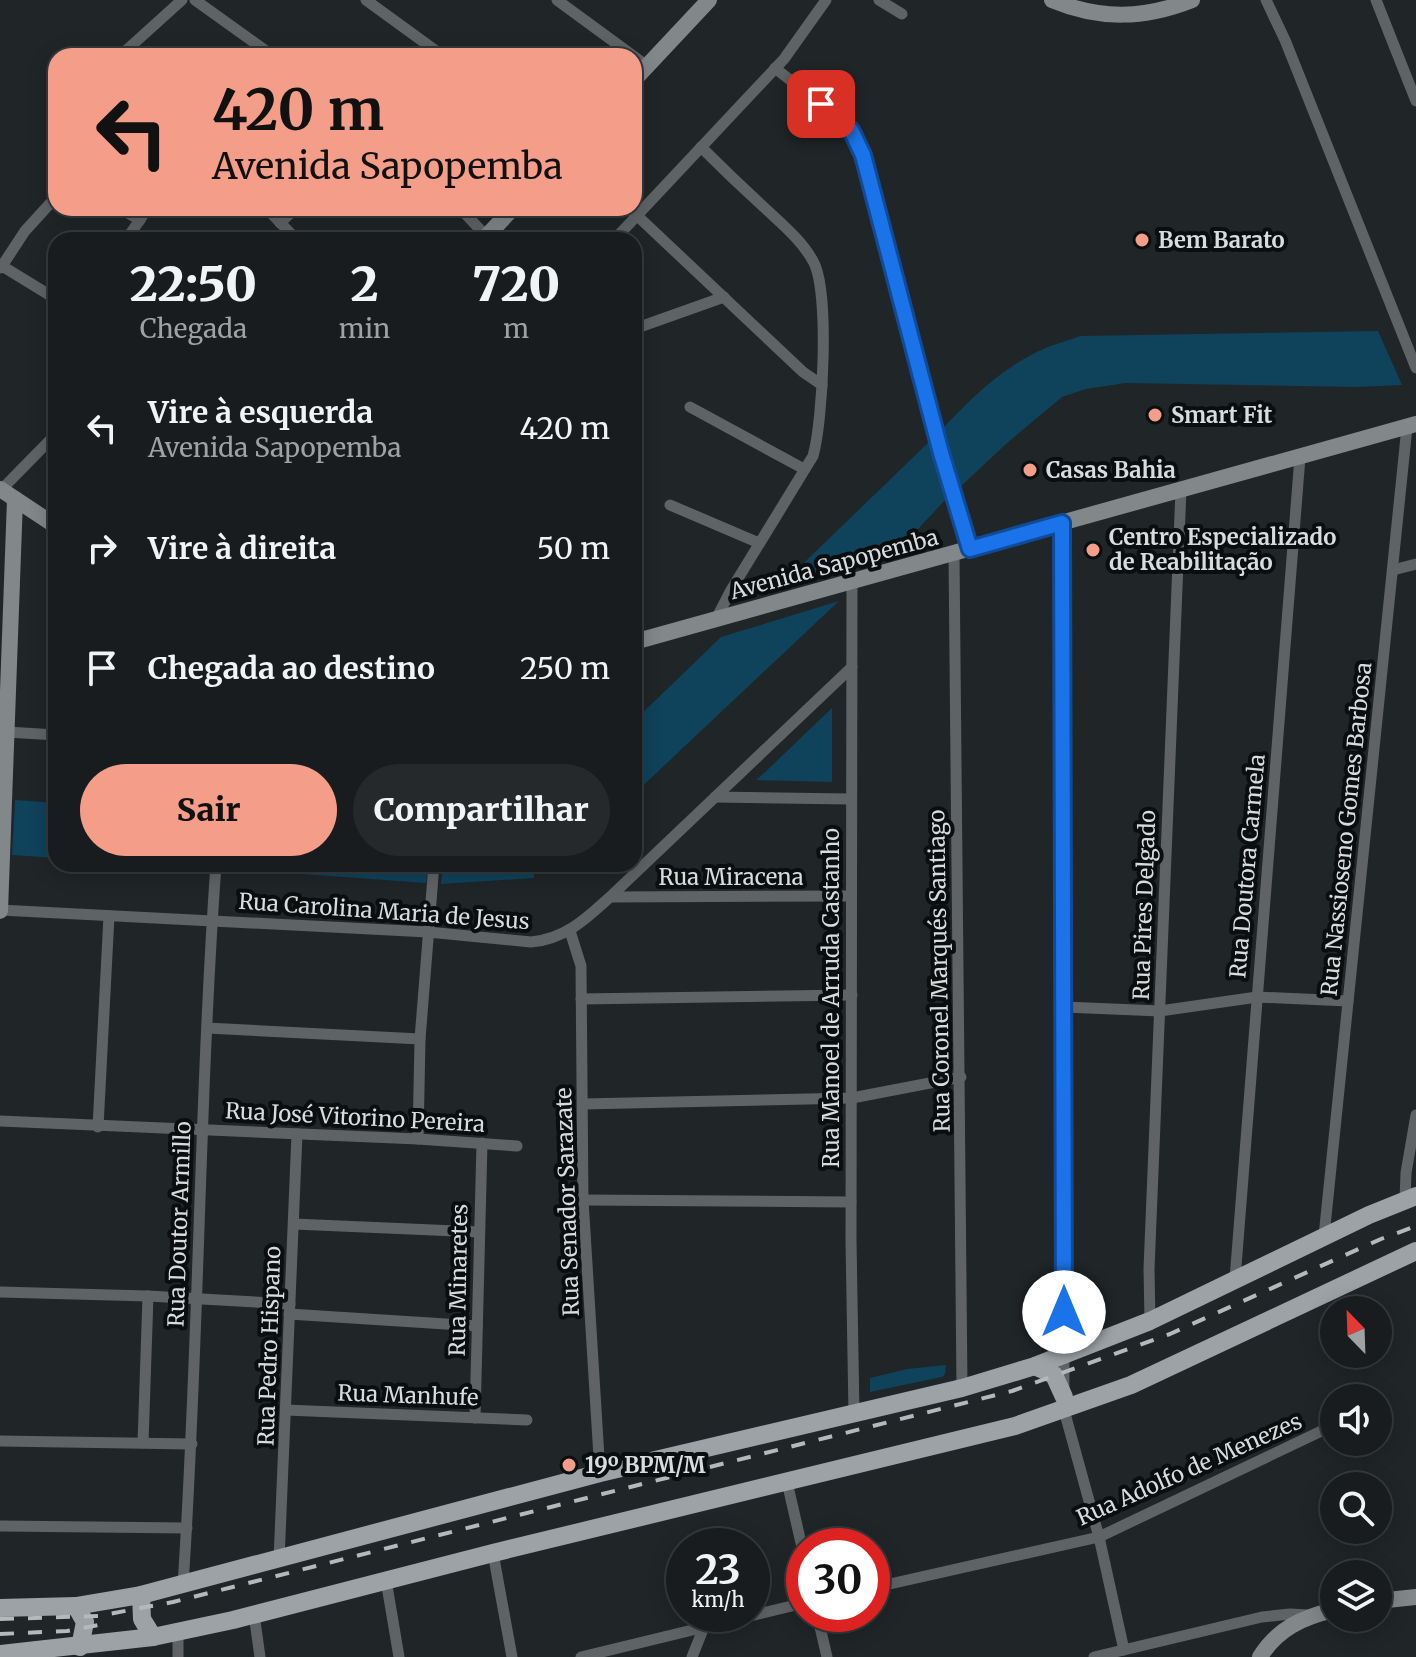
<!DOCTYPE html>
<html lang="pt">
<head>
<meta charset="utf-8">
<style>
	:root { --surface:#181c1e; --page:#25292b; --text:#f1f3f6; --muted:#9fa1a4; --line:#363a3c; --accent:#f49e89 }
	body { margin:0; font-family:Merriweather,serif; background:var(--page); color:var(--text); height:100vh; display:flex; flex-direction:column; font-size:30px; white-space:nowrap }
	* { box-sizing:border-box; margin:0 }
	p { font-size:26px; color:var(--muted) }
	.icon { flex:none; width:44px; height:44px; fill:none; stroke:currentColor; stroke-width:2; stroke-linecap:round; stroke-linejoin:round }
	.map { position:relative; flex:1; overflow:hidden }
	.panel { position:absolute; left:48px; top:232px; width:594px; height:640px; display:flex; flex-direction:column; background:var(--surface); border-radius:24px; box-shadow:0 4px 20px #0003,0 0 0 2px var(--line) }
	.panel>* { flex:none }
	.hud { position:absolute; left:48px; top:48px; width:594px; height:168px; border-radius:24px; box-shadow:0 4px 20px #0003,0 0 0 2px var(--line); background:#f49e89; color:#111; overflow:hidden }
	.needle { width:52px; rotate:337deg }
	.buttons { position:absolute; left:1320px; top:1296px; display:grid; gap:16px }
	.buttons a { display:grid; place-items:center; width:72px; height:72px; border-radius:50%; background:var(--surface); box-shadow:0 4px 20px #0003,0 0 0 2px var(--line); font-size:40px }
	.speed { position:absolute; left:666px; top:1528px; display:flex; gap:16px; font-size:40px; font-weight:700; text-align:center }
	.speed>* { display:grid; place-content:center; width:104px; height:104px; border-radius:50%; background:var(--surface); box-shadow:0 4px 20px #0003,0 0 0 2px var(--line); line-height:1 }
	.speed small { font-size:20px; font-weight:400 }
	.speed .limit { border:12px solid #d22; background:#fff; color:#111 }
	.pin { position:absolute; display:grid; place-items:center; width:68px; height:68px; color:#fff; margin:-34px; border-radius:16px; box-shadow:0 4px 12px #0006 }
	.me { position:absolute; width:88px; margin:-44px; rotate:0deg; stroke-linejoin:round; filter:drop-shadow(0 0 6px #0008) }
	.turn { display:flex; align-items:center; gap:28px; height:168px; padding:0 32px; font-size:36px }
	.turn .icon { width:104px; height:104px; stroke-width:2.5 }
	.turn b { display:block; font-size:56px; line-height:68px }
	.eta { display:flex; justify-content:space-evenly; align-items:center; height:136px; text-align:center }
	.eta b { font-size:48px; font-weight:800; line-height:56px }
	.action { display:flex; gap:16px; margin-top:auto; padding:16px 32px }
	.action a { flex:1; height:92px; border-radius:48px; background:var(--accent); color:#111; font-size:32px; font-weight:800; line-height:92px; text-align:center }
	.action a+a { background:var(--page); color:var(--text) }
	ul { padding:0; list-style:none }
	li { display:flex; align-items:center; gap:24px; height:120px; padding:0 32px }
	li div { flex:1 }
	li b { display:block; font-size:30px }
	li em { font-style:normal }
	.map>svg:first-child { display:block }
	.green { fill:#0f425b }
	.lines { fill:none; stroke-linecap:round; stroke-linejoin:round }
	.street { stroke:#606365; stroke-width:11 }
	.secondary { stroke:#828789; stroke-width:16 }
	.primary { stroke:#9da2a6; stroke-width:18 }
	.rail { stroke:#b4b9bb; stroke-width:4; stroke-dasharray:14 14; stroke-linecap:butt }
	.route-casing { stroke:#114b97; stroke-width:20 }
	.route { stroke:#1a73e8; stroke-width:14 }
	.poi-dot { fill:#f49e89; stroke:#0b0e0f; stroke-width:3 }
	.labels { text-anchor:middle; stroke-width:8; stroke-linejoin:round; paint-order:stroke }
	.poi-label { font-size:22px; font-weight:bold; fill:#d8dcde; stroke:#0b0e0f; text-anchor:start }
	.street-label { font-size:22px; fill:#d8dcde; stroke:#0b0e0f }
</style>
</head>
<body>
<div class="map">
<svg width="1416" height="1657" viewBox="0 0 1416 1657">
	<rect width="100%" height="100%" fill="#202528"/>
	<g class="green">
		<path d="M1378 331 1402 385 1356 387 1126 383 1086 389 1062 397 1006 444 958 489 941 430C969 401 996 373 1033 354 1047 346 1064 342 1080 336Z"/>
		<polygon points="931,440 948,497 890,559 781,585"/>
		<polygon points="839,601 634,794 634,721 721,637"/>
		<polygon points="832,708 832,782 756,780 763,774"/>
		<polygon points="15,800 56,803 56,858 12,855"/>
		<polygon points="221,864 428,864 426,883 221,868"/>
		<polygon points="443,864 547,864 534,870 534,878 441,884"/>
		<polygon points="946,1365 945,1374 942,1377 870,1392 870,1378 907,1369"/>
	</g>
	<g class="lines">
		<g class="street">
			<polyline points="195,0 273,56"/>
			<polyline points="366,0 443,56"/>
			<polyline points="557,0 647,66"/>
			<polyline points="879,0 902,14"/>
			<polyline points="1266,0 1285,40 1416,368"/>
			<polyline points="1376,0 1416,101"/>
			<polyline points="120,56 182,0"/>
			<polyline points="775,68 843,122 857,141 970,549"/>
			<path d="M701 147C723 169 745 190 768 211 784 226 802 241 813 261 830 290 823 422 813 456L731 590 716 619"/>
			<polyline points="119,208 140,220"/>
			<polyline points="266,208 297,240"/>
			<polyline points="460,208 486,236"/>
			<polyline points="629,208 803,372 822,385"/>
			<polyline points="280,223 296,208"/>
			<polyline points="126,240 148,208"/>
			<polyline points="614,240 784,59 826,0"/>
			<polyline points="2,266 25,231 56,197"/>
			<polyline points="0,268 2,266 56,299"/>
			<polyline points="634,329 724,297"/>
			<polyline points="690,407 804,469"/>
			<polyline points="1,490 56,434"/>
			<polyline points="670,505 759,543"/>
			<polyline points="1062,523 1064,1410 1099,1537 1124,1650"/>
			<polyline points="954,554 962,1388"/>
			<polyline points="1393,570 1416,564"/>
			<polyline points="852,582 851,1240 854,1414"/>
			<polyline points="7,732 56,735"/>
			<polyline points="715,797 851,799"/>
			<polyline points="610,897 851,896"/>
			<path d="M0 910 428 932 531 942C565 939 586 919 610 897L852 667"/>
			<polyline points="570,931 581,966 583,1200 600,1473"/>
			<polyline points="581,999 852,995"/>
			<polyline points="1064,1007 1160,1011 1257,997 1348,1001"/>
			<polyline points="207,1028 420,1039"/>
			<polyline points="583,1104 852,1098 961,1077"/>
			<polyline points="0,1121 418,1139 517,1146"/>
			<polyline points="98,1127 109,916"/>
			<polyline points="418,1139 420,1039 434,864"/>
			<polyline points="583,1200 851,1202"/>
			<polyline points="1405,1200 1406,1173 1416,1115"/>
			<polyline points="294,1224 479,1232"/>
			<polyline points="1324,1236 1407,427"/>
			<polyline points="1235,1279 1300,457"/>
			<polyline points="0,1292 148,1296 290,1304"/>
			<polyline points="289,1314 477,1326"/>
			<polyline points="1150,1321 1149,1269 1181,490"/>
			<polyline points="286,1410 527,1420"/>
			<polyline points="475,1418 482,1143"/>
			<polyline points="0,1441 192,1444"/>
			<polyline points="143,1443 148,1296"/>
			<polyline points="787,1482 804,1556"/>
			<polyline points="0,1526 187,1528"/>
			<polyline points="493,1553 512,1657"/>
			<polyline points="279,1560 297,1134"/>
			<polyline points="386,1580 399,1657"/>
			<path d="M183 1585C199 1345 199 1104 216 864"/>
			<polyline points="872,1588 1099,1537 1334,1425"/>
			<polyline points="254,1614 260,1657"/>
			<polyline points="817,1614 827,1657"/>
			<polyline points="178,1632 178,1657"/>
			<polyline points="581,1657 804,1603"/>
			<polyline points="692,1657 704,1627"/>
			<polyline points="1094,1657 1262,1617 1290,1614 1308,1615"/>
		</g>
		<g class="secondary">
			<path d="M1052 0C1100 20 1144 19 1192 0"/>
			<polyline points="634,80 709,0"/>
			<polyline points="483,240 513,208"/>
			<polyline points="0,489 56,526"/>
			<polyline points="634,642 1416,424"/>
			<polyline points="0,911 15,499"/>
			<polyline points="1378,1601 1416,1597"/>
			<path d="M1260 1657C1277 1629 1303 1617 1334 1610"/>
		</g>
		<g class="primary">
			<polyline points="1035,1366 1054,1375 1064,1397"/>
			<polyline points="141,1595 142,1619 153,1637"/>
			<polyline points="76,1606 85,1622 80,1647"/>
			<polyline points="0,1608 76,1606 141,1595 600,1473 962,1388 1035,1366 1150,1321 1369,1215 1416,1196"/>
			<polyline points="0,1654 153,1637 233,1620 493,1553 1015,1426 1131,1385 1416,1251"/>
		</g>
		<g class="rail">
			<polyline points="0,1619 98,1616 173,1602 1012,1391 1170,1334 1381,1239 1416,1226"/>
			<polyline points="0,1634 67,1631 99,1625"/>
		</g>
	</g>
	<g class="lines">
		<g class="route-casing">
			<polyline id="route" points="821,104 851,130 863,155 941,453 970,549 1062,523 1064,1312"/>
		</g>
		<use href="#route" class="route"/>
	</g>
	<g class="poi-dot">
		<circle cx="1142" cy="240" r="8"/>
		<circle cx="1155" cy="415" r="8"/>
		<circle cx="1030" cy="470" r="8"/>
		<circle cx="1093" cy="550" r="8"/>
		<circle cx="569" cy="1465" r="8"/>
	</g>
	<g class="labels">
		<g class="poi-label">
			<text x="1158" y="248">Bem Barato</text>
			<text x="1171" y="423">Smart Fit</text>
			<text x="1046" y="478">Casas Bahia</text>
			<text x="1109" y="545">Centro Especializado<tspan x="1109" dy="25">de Reabilitação</tspan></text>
			<text x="585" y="1473">19º BPM/M</text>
		</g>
		<g class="street-label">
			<text transform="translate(834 564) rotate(-15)" y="8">Avenida Sapopemba</text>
			<text transform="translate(1346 829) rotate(-84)" y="8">Rua Nassioseno Gomes Barbosa</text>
			<text transform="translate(1247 866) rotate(-85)" y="8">Rua Doutora Carmela</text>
			<text x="731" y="885">Rua Miracena</text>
			<text transform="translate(1144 905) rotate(-88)" y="8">Rua Pires Delgado</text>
			<text transform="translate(384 911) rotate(4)" y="8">Rua Carolina Maria de Jesus</text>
			<text transform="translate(939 971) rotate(-91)" y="8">Rua Coronel Marqués Santiago</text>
			<text transform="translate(831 998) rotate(-90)" y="8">Rua Manoel de Arruda Castanho</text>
			<text transform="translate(355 1117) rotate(3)" y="8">Rua José Vitorino Pereira</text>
			<text transform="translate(567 1202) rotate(-92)" y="8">Rua Senador Sarazate</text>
			<text transform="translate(179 1224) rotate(-88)" y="8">Rua Doutor Armillo</text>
			<text transform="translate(458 1280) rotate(-89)" y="8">Rua Minaretes</text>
			<text transform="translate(269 1346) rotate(-88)" y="8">Rua Pedro Hispano</text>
			<text transform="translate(408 1395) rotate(2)" y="8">Rua Manhufe</text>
			<text transform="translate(1189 1469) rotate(-24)" y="8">Rua Adolfo de Menezes</text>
		</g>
	</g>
</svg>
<div class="buttons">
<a><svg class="needle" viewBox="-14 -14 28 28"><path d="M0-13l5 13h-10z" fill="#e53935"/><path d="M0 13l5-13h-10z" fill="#9fa1a4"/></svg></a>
<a><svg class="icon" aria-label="sound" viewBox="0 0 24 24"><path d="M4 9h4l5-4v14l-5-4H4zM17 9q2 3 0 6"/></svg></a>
<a><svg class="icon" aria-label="search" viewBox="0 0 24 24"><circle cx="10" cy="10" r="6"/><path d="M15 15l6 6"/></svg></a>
<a><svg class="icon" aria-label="layers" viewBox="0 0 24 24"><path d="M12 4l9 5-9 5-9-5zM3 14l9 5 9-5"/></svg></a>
</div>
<div class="speed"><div>23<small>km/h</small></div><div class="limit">30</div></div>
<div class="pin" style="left:821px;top:104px;background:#d93025"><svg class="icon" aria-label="arrive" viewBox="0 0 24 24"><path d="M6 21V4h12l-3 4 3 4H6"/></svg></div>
<svg class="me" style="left:1064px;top:1312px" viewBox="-20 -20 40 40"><circle r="19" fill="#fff"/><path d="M0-13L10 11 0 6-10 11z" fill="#1a73e8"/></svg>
<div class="hud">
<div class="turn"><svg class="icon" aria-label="left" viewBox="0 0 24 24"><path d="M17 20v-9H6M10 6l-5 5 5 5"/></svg><div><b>420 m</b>Avenida Sapopemba</div></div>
</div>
<section class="panel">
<div class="eta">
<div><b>22:50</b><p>Chegada</p></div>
<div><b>2</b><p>min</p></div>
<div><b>720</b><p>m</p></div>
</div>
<ul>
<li><svg class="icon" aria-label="left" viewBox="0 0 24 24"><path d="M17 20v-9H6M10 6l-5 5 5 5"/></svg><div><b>Vire à esquerda</b><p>Avenida Sapopemba</p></div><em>420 m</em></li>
<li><svg class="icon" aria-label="right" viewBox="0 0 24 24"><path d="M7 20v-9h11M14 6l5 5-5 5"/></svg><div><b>Vire à direita</b></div><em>50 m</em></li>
<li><svg class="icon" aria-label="arrive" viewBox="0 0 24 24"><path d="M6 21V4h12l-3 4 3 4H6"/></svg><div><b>Chegada ao destino</b></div><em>250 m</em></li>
</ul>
<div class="action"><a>Sair</a><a>Compartilhar</a></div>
</section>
</div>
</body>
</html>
